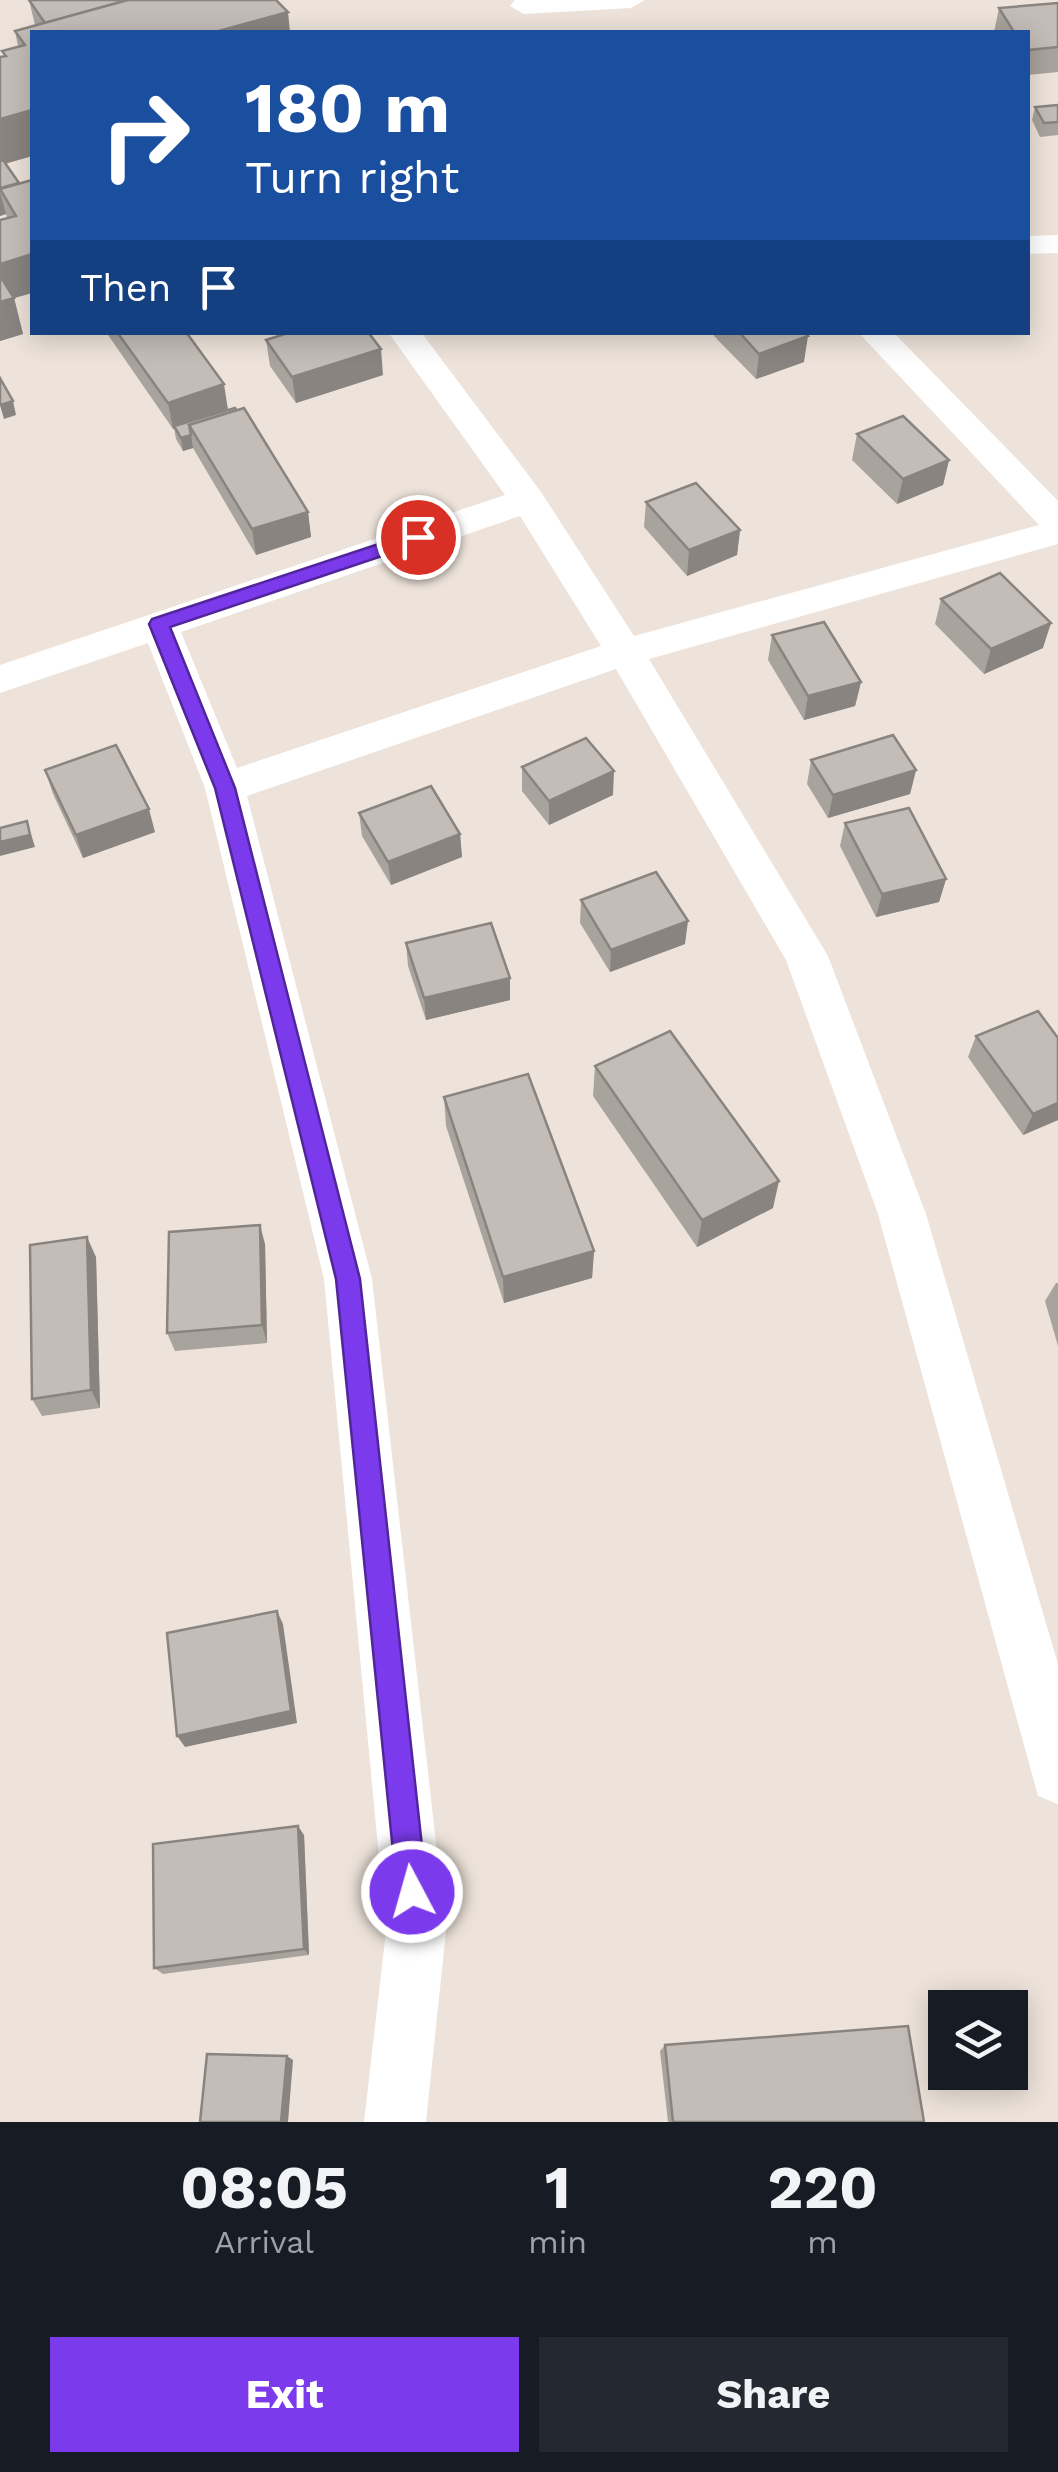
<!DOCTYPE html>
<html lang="en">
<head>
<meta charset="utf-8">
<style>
	:root { --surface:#171b24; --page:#242831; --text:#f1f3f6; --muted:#9ea1a6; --accent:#7c3aed }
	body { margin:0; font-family:"Work Sans",sans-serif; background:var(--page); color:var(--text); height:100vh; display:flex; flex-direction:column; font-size:38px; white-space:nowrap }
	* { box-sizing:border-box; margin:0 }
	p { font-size:32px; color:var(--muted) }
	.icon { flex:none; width:55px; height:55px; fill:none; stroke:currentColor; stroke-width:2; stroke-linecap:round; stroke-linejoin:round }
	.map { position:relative; height:2122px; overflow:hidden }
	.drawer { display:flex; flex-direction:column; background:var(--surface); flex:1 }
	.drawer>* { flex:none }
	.banner { position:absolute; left:30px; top:30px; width:1000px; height:305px; border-radius:0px; box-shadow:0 5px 25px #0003; background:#1a4fa0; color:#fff; overflow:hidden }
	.controls { position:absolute; left:928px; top:1990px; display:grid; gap:20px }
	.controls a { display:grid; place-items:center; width:100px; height:100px; border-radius:0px; background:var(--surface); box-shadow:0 5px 25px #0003; font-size:50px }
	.pin { position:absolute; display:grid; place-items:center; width:85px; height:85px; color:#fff; margin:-42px; border:5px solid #fff; border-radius:50%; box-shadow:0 2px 10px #0007 }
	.me { position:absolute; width:110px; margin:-55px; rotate:354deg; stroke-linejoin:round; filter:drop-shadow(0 0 8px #0008) }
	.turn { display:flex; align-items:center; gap:35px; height:210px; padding:0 50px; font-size:45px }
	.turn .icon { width:130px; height:130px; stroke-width:2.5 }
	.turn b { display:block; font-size:70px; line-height:85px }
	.then { display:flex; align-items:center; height:95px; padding:0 50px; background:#0003; gap:20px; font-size:38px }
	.eta { display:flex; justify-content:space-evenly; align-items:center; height:170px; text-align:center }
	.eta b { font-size:60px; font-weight:700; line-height:70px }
	.action { display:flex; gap:20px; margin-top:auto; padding:20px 50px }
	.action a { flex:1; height:115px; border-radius:0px; background:var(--accent); color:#fff; font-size:40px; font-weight:700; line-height:115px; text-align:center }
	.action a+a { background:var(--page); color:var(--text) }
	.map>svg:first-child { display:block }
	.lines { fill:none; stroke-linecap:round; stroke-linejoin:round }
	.minor { fill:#fff; fill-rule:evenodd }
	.wall { fill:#a9a39d }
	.shaded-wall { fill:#898480 }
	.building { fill:#c4bdb7; stroke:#898480; stroke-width:2.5 }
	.route { fill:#7c3aed; stroke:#51269a; stroke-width:2.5 }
</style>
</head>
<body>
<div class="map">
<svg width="1058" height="2122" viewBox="0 0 1058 2122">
	<rect width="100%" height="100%" fill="#ede3da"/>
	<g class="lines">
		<g class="minor">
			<polygon points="515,0 645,0 631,8 524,14 510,6"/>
			<polygon points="1058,235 1058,253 1028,254 1028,236"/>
			<path d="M388 332H421L541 492 634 636 1039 525 858 332H893L1058 501V544L649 659 828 956 926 1214 1058 1664V1804L1038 1796 878 1214 786 960 616 669 247 796 372 1279 446 1931 426 2122H364L386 1931 324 1279 205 788 148 643 0 693V665L505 495ZM520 516 601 646 237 768 181 632Z"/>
		</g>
	</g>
	<g class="wall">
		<polygon points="29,0 276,0 32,32 32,156 5,164 19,183 32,180 32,293 14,298 23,334 0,341 7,218 6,214 0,216 0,57 4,56 2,51 18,46 15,31 35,25"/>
		<polygon points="1058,3 1058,72 1028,75 1028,32 994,32 999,8"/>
		<polygon points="1058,105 1058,135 1040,137 1032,120 1035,107"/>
		<polygon points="106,332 186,332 228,410 308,512 311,537 256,555 193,448 183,451 176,439 174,428 173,429"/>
		<polygon points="714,332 804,332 804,362 756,379 714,336"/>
		<polygon points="266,340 383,375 296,403 270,366"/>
		<polygon points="857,434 949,460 943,485 897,504 852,460"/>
		<polygon points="646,502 740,530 737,555 687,576 644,527"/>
		<polygon points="941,599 1043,648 984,674 935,624"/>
		<polygon points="772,635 861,682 855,706 804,720 768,660"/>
		<polygon points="811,760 916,770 910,794 828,818 807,784"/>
		<polygon points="522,767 613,795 549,825 522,791"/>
		<polygon points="45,770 155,832 83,858 53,794"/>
		<polygon points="359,813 460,834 462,857 391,885 362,836"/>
		<polygon points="845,823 946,879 939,902 876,917 840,846"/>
		<polygon points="581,900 685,944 610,972 580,923"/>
		<polygon points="406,943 510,1000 426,1020 408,966"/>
		<polygon points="976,1036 1058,1120 1023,1135 968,1057"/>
		<polygon points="595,1066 773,1208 697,1247 593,1096"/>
		<polygon points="444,1097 594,1251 592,1278 504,1303 446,1126"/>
		<polygon points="265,1244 267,1343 175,1351 167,1333"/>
		<polygon points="96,1257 100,1408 42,1416 32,1399"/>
		<polygon points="1056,1283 1058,1283 1058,1346 1045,1301"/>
		<polygon points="304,1835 309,1955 163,1974 154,1968"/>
		<polygon points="665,2045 924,2122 668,2122 660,2051"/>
	</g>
	<g class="shaded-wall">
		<polygon points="288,12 290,32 215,32"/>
		<polygon points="32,110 32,156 0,165 0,119"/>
		<polygon points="0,192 6,214 0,216"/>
		<polygon points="32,254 32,293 14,298 23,334 0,341 0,264"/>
		<polygon points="808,336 804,362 756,379 759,354"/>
		<polygon points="381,349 383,375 296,403 292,377"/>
		<polygon points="224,384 228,410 173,429 168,403"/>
		<polygon points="13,401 16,415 4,419 0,405"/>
		<polygon points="191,435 193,448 183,451 181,438"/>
		<polygon points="949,460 943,485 897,504 903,479"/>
		<polygon points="308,512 311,537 256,555 252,529"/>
		<polygon points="740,530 737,555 687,576 689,550"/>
		<polygon points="1051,623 1043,648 984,674 991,649"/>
		<polygon points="861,682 855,706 804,720 808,696"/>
		<polygon points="916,770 910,794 828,818 833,795"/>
		<polygon points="614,771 613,795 549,825 549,801"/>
		<polygon points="149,809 155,832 83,858 76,835"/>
		<polygon points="27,821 35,847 0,856 0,842"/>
		<polygon points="460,834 462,857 391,885 388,862"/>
		<polygon points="946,879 939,902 876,917 882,894"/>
		<polygon points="688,921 685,944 610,972 611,950"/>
		<polygon points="510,978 510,1000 426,1020 424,998"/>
		<polygon points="1058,1103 1058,1120 1023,1135 1033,1114"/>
		<polygon points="779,1181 773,1208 697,1247 702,1220"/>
		<polygon points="260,1225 265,1244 267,1343 262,1325"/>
		<polygon points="87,1237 96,1257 100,1408 91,1390"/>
		<polygon points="594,1251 592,1278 504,1303 503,1277"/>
		<polygon points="277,1611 283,1624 297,1723 185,1747 177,1736"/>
		<polygon points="298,1826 304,1835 309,1955 304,1949"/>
		<polygon points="287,2056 293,2060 288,2122 281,2122"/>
	</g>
	<g class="building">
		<polygon points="29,0 128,0 45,23"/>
		<polygon points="128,0 276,0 288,12 215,32 32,32 32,110 0,119 0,57 6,56 2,51 25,45 15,31"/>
		<polygon points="1058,3 1058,47 1028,50 1028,32 1014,32 999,8"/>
		<polygon points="1058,105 1058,122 1044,123 1035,107"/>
		<polygon points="3,160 19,183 0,188 0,161"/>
		<polygon points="32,180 32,254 0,264 0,220 16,216 0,189"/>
		<polygon points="0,276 14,298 0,302"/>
		<polygon points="117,332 186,332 224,384 168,403"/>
		<polygon points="291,332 368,332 381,349 292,377 266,340"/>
		<polygon points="739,332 804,332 808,336 759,354"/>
		<polygon points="0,378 13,401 0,405"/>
		<polygon points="235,408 237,411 189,425 191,435 181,438 174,426"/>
		<polygon points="244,408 308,512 252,529 189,425"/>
		<polygon points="903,416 949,460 903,479 857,434"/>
		<polygon points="696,483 740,530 689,550 646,502"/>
		<polygon points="1000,573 1051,623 991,649 941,599"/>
		<polygon points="824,622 861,682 808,696 772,635"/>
		<polygon points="893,735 916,770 833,795 811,760"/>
		<polygon points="586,738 614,771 549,801 522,767"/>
		<polygon points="116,745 149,809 76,835 45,770"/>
		<polygon points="431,786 460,834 388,862 359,813"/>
		<polygon points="909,808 946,879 882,894 845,823"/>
		<polygon points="27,821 30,835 0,842 0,828"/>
		<polygon points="656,872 688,921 611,950 581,900"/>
		<polygon points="491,923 510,978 424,998 406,943"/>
		<polygon points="1038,1011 1058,1038 1058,1103 1033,1114 976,1036"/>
		<polygon points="670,1031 779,1181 702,1220 595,1066"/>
		<polygon points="528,1074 594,1251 503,1277 444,1097"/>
		<polygon points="260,1225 262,1325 167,1333 169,1232"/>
		<polygon points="87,1237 91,1390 32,1399 30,1245"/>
		<polygon points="277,1611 291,1711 177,1736 167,1633"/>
		<polygon points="298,1826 304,1949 154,1968 153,1844"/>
		<polygon points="908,2026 924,2122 673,2122 665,2045"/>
		<polygon points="207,2054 287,2056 281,2122 200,2122"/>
	</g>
	<polygon class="route" points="418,531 427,537 424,542 170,627 235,788 360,1279 427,1892 423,1903 412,1907 402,1903 397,1892 336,1279 215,788 149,624 152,619"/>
</svg>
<div class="controls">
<a><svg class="icon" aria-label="layers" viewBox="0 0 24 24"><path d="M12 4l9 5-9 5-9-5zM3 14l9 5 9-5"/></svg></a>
</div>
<div class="pin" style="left:418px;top:537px;background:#d93025"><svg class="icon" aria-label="arrive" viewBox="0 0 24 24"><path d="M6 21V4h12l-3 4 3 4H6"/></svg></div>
<svg class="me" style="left:412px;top:1892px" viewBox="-20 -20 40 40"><circle r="17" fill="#7c3aed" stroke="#fff" stroke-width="3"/><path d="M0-11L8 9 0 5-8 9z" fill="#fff"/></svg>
<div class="banner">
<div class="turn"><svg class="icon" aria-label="right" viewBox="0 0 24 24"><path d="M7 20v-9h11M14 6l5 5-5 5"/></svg><div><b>180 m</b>Turn right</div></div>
<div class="then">Then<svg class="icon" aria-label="arrive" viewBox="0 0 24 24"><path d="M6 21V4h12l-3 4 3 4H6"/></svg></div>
</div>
</div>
<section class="drawer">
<div class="eta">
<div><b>08:05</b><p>Arrival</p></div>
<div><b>1</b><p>min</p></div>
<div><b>220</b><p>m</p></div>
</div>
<div class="action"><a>Exit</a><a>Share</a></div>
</section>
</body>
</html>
